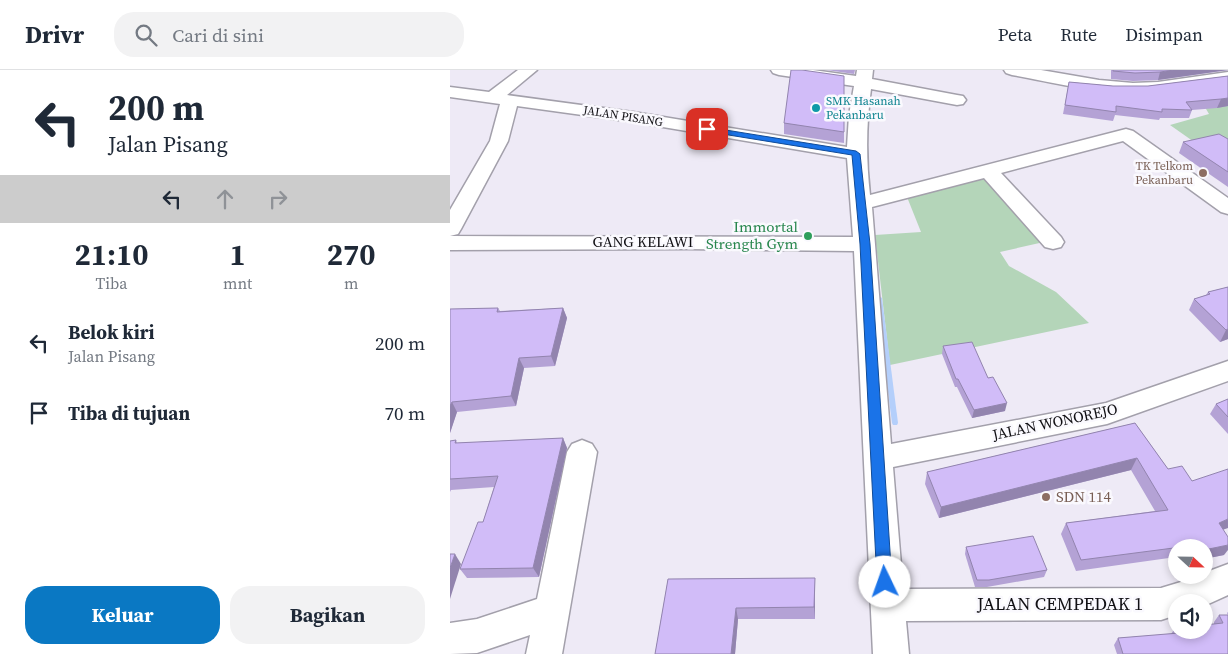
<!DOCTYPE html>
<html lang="id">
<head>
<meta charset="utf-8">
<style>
	:root { --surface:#fff; --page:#f2f2f3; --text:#1f2937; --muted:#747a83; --line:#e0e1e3; --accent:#0a78c3 }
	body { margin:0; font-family:"Source Serif 4",serif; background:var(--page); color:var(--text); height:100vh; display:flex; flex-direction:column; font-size:19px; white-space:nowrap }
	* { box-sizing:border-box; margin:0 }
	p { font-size:16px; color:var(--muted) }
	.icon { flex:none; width:28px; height:28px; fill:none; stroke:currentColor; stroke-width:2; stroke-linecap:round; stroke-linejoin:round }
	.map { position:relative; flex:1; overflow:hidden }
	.details { display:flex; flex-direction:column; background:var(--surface); width:450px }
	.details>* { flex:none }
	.hud { background:#fff; color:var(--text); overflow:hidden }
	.needle { width:32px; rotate:112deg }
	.fabs { position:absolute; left:718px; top:469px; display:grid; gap:10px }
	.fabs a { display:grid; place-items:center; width:45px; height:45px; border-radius:50%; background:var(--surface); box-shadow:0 2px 8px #0003; font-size:25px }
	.pin { position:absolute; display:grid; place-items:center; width:42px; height:42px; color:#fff; margin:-21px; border-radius:10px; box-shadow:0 2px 8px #0006 }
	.me { position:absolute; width:55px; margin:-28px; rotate:357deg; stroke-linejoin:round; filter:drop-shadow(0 0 4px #0008) }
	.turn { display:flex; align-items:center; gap:18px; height:105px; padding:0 25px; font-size:22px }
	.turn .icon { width:65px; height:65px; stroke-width:2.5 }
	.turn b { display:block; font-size:35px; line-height:42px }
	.lanes { display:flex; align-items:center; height:48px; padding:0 25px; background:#0003; justify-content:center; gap:25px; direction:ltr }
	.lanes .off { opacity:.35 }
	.eta { display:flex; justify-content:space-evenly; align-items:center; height:85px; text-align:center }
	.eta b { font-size:30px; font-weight:700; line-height:35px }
	.action { display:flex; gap:10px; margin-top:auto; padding:10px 25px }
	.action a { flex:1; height:58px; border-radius:20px; background:var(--accent); color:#fff; font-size:20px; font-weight:700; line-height:58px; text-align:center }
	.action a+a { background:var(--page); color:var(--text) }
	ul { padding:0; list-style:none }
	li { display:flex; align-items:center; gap:15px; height:70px; padding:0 25px }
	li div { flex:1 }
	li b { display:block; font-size:19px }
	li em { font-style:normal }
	header { display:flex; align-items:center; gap:30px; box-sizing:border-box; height:70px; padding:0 25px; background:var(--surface); border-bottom:1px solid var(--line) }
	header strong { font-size:24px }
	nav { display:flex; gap:28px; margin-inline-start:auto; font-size:18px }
	.search { width:350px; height:45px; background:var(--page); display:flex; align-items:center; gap:12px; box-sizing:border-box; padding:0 18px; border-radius:20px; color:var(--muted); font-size:19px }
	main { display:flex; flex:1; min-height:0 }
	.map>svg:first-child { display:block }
	.green { fill:#b4d5b9 }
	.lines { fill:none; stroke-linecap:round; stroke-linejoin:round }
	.stream { fill:#b4cffb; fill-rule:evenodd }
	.minor-casing { stroke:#a3a0ab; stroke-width:3 }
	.minor { fill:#fff; fill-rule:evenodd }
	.wall { fill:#b4a2d5 }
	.shaded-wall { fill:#9284ae }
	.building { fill:#d1bcf8; stroke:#9284ae }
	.route { fill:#1a73e8; stroke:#114b97 }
	.culture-dot { fill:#0f9aa8; stroke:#faf9fe; stroke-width:2 }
	.education-dot { fill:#8d6e63; stroke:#faf9fe; stroke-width:2 }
	.leisure-dot { fill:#2e9e5b; stroke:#faf9fe; stroke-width:2 }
	.labels { text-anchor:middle; stroke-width:5; stroke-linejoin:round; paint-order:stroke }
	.far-culture-label { font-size:12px; fill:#0d838f; stroke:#faf9fe; text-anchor:start }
	.far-street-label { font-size:12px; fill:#111014; stroke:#faf9fe }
	.far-education-label { font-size:12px; fill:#785e54; stroke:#faf9fe; text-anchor:end }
	.leisure-label { font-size:15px; fill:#27864d; stroke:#faf9fe; text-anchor:end }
	.street-label { font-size:15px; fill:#111014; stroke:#faf9fe }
	.education-label { font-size:15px; fill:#785e54; stroke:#faf9fe; text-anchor:start }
	.near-street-label { font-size:18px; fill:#111014; stroke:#faf9fe }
</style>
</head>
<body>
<header>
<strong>Drivr</strong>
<div class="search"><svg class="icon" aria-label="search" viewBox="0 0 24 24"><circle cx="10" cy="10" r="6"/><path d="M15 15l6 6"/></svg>Cari di sini</div>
<nav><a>Peta</a><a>Rute</a><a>Disimpan</a></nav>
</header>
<main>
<section class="details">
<div class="hud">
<div class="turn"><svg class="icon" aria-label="left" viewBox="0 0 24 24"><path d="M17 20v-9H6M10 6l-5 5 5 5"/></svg><div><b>200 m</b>Jalan Pisang</div></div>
<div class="lanes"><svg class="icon" aria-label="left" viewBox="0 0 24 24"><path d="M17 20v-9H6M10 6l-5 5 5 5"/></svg><svg class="icon off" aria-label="ahead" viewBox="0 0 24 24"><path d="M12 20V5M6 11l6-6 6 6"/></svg><svg class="icon off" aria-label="right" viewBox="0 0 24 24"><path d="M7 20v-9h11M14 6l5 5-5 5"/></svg></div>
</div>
<div class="eta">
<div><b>21:10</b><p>Tiba</p></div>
<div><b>1</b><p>mnt</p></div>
<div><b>270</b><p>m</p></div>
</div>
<ul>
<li><svg class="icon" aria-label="left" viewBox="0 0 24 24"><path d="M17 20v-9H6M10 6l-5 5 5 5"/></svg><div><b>Belok kiri</b><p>Jalan Pisang</p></div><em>200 m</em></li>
<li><svg class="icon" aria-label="arrive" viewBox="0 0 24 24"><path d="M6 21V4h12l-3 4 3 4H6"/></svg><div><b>Tiba di tujuan</b></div><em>70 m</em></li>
</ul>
<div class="action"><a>Keluar</a><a>Bagikan</a></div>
</section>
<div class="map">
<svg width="778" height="584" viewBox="0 0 778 584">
	<rect width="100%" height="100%" fill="#eeeaf6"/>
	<g class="green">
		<polygon points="749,27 778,30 778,83 747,74 720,55 759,44"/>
		<polygon points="536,105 594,172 550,182 559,196 606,222 639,253 440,295 425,165 471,162 457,127"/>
	</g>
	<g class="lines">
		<polygon class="stream" points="429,226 432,228 448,353 447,355 443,355 442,353 426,228"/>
		<g class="minor-casing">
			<g id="minor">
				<path d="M68 0H87L57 25 183 42 397 77 399 45 404 16 329 5 323 3 321 0H363L406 6 407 0H423L422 9 507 25 513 26 516 30 513 34 507 35 421 19C416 55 416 89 420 125L676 59 683 61 778 128V144L771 142 673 71 551 103 611 167 614 172 611 177 603 179 595 177 534 108 422 137 441 374 656 333 778 291V311L657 354 443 397 453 519 711 518 754 505V503L778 494V525L754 536V532H726V545L711 550 456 551 459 584H423L404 181 238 179 0 180V166L403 167 397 88 183 52 67 36 58 71 11 159 8 164 0 166V140L40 71 50 34 0 27V17L39 22Z"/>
				<path d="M554 0H591L649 10 683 13 708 12 778 2V12C746 14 715 24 683 23 642 23 602 12 562 5L556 3Z"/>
				<polygon points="132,370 142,374 147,382 112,584 76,584 80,565 27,583 0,584 0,553 27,549 87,529 117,382 122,374"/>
			</g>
		</g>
		<use href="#minor" class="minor"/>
	</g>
	<g class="wall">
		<polygon points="377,0 405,0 404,4"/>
		<polygon points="661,0 778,0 708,10 683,11 661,9"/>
		<polygon points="394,6 394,73 334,64 334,53"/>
		<polygon points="778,6 778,36 767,38 742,40 739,48 710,48 709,50 665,45 663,51 613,44 619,12 663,16 698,16"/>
		<polygon points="778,69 778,117 729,83 733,72"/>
		<polygon points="778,217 778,269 770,272 739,240 744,229 756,225 758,222"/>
		<polygon points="48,238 50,241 113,238 117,248 105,296 74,298 66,336 7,342 0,363 0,239"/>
		<polygon points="493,276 538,308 555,341 522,348 507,317 505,317 492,284"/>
		<polygon points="778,329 778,364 760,344 766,334"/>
		<polygon points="685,353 718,399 773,460 774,485 754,489 754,478 726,478 726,487 626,501 611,464 616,453 705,441 681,400 489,448 475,414 477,402"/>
		<polygon points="113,368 117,378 89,507 17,508 10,499 33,452 44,417 1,420 0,422 0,371 6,370 7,373"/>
		<polygon points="516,477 597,500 594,507 537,517 525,517 515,484"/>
		<polygon points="365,508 365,549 288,549 285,584 205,584 218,509"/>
		<polygon points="778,542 778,584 667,584 664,575 668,568 721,564 726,557 726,560 754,560 764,554 764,552 769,545 778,545 777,543"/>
	</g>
	<g class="shaded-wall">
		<polygon points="724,0 778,0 708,10 710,2"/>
		<polygon points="778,28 778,36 767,38 771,29"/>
		<polygon points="113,238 117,248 105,296 101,286"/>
		<polygon points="778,259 778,269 770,272 776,260"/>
		<polygon points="69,288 74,298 66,336 61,326"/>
		<polygon points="2,332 7,342 0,363 0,336"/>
		<polygon points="557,333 555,341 522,348 524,340"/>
		<polygon points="113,368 117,378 89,507 83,498"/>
		<polygon points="687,388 681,400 489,448 491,437"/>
		<polygon points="778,449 778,458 761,464 769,453"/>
		<polygon points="778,475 778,480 774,485 754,489 754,480"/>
		<polygon points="5,484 11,494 0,529 0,498"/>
		<polygon points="365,508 365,549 364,537"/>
		<polygon points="286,538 288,549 285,584 281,584"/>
	</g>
	<g class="building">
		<polygon points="341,0 352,0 394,6 394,62 334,53"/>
		<polygon points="663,0 724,0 710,2 685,3 663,1"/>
		<polygon points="778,6 778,28 771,29 736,32 742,40 712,39 712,42 666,36 666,42 615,35 619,12 663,16 698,16"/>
		<polygon points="769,64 778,69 778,102 733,72"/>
		<polygon points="778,217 778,259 776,260 744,229 760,224 758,222"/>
		<polygon points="48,238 47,242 113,238 101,286 69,288 61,326 2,332 0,336 0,239"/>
		<polygon points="522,272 538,308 543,307 557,333 524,340 508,309 506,309 493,276"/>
		<polygon points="778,329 778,347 766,334"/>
		<polygon points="685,353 718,399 732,396 742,411 778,399 778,449 769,453 778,467 778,475 754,480 754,478 740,478 739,476 631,490 616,453 718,440 687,388 491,437 477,402"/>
		<polygon points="113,368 83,498 10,499 28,452 33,452 48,406 0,409 0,371 6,370 5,373"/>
		<polygon points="583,466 597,500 539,510 527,510 516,477"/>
		<polygon points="0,484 5,484 0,498"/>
		<polygon points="365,508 364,537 286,538 281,584 205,584 218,509"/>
		<polygon points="769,545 778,545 778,584 673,584 668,568 729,563 727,560 754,560 754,555 773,553"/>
	</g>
	<polygon class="route" points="257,57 406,81 410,84 420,174 442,512 440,516 435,518 430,516 427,512 410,174 402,85 254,61 253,59"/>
	<circle class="culture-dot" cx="366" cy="38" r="5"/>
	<g class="education-dot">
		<circle cx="753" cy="103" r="5"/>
		<circle cx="596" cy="427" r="5"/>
	</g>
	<circle class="leisure-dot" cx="358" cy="166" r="5"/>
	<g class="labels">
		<g class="far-culture-label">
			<text x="376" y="35">SMK Hasanah<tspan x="376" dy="14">Pekanbaru</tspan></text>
		</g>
		<g class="far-street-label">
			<text transform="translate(173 46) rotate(9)" y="4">JALAN PISANG</text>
		</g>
		<g class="far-education-label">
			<text x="743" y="100">TK Telkom<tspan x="743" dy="14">Pekanbaru</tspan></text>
		</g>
		<g class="leisure-label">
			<text x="348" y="162">Immortal<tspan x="348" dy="17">Strength Gym</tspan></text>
		</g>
		<g class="street-label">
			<text x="193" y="177">GANG KELAWI</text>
			<text transform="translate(605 352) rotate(-12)" y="5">JALAN WONOREJO</text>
		</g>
		<g class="education-label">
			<text x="606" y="432">SDN 114</text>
		</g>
		<g class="near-street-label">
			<text x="610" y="540">JALAN CEMPEDAK 1</text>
		</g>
	</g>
</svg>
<div class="fabs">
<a><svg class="needle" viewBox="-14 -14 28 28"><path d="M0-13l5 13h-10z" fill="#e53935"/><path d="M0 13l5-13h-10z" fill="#747a83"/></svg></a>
<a><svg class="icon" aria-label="sound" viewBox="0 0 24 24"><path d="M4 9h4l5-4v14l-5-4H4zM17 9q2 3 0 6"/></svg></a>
</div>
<div class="pin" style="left:257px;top:59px;background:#d93025"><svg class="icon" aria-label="arrive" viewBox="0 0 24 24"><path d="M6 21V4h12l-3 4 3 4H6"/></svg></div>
<svg class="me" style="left:435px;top:512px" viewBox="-20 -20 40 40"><circle r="19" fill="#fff"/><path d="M0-13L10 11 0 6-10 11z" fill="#1a73e8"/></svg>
</div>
</main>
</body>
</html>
